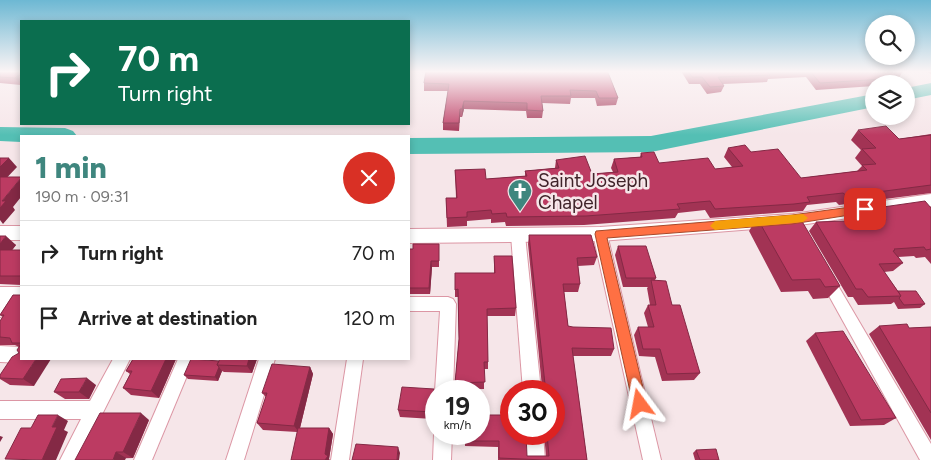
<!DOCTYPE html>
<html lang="en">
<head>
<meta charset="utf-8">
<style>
	:root { --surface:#fff; --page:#f6f6f6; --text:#222; --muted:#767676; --line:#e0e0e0; --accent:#3f867e }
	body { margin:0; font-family:Figtree,sans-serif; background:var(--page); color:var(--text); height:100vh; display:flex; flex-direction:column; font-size:19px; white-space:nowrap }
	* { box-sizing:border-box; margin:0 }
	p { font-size:16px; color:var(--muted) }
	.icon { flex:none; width:28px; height:28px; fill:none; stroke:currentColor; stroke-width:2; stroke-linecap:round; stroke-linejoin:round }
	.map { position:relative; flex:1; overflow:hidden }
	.panel { position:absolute; left:20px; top:135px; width:390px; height:225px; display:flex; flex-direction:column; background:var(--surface); border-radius:0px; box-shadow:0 2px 8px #0003 }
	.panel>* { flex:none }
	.guide { position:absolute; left:20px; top:20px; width:390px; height:105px; border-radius:0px; box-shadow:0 2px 8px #0003; background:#0b6e4f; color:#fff; overflow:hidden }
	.tools { position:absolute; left:865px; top:15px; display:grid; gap:10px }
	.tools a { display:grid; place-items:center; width:50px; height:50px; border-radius:50%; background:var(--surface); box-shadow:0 2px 8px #0003; font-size:25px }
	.speed { position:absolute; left:425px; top:380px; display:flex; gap:10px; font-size:25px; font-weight:700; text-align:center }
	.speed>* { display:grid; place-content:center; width:65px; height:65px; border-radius:50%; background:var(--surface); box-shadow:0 2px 8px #0003; line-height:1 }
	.speed small { font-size:12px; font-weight:400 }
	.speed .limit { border:8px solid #d22; background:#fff; color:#111 }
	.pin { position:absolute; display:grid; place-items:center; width:42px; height:42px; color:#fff; margin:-21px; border-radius:10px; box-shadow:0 2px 8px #0006 }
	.me { position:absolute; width:55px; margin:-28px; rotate:347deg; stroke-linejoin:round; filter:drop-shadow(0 0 4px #0008) }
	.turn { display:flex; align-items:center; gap:18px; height:105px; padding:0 15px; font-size:22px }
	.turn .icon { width:65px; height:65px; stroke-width:2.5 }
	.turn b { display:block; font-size:35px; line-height:42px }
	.round { display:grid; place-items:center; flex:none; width:52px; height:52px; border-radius:26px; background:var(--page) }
	.head { display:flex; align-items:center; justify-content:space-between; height:85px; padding:0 15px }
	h1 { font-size:30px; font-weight:800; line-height:38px; color:var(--accent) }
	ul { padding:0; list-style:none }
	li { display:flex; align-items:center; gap:15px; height:65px; padding:0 15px; border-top:1px solid var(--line) }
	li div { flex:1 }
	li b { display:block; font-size:19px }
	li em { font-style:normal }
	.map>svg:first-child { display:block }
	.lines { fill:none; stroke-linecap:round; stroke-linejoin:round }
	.river { fill:#54bfb4; fill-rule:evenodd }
	.minor-casing { stroke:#dc96a4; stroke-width:2 }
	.tertiary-casing { stroke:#dc96a4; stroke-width:2 }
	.minor { fill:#fff; fill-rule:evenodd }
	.tertiary { fill:#fff; fill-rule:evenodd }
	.wall { fill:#a23354 }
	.shaded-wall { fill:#842945 }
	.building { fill:#bc3b62; stroke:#842945 }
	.route { fill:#ff7043; stroke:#a6492c }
	.slow { fill:#f59e0b }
	.labels { text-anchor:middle; stroke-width:5; stroke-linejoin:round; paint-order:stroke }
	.poi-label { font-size:19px; fill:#3f2329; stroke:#f6e6e9; text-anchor:start }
</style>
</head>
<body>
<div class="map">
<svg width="931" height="460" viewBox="0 0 931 460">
	<rect width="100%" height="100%" fill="#f6e6e9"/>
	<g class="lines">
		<g class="river">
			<polygon points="931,83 931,95 906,100 906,88"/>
			<polygon points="874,94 874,107 651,152 409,154 409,138 651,136"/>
			<polygon points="0,127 65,128 73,131 77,136 21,136 21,142 0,141"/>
		</g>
		<g class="minor-casing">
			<g id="minor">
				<polygon points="600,229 605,230 607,234 661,460 643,460 593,234 595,230"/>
				<polygon points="518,230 523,231 525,235 541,391 523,391 511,235 513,231"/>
				<polygon points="825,270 830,272 931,444 931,460 920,460 818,276 820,272"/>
				<polygon points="0,287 21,287 21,299 16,299 6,315 0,317"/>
				<polygon points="409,297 448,297 453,299 456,304 453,391 436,391 436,393 435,391 440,311 409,311"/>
				<polygon points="0,346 21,347 21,359 28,359 27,360 21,363 0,362"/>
				<polygon points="113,359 130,359 79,460 60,460 81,419 0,419 0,401 90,401"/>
				<polygon points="178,359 194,359 152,460 134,460"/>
				<polygon points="259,359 275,359 244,460 226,460"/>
				<polygon points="347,359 363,359 349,460 331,460"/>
				<polygon points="436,428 436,434 452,434 451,460 433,460 434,434"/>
				<polygon points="525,434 543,434 545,460 527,460"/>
			</g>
		</g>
		<g class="tertiary-casing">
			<g id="tertiary">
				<polygon points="931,194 931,206 793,226 600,241 409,243 409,229 600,227 793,214"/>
				<rect x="0" y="226" width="21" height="14"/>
			</g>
		</g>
		<use href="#minor" class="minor"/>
		<use href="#tertiary" class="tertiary"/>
	</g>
	<g class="wall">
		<polygon points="0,71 21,71 21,85 0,83"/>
		<polygon points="607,71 618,98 616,105 597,106 595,98 571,98 570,104 542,103 543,111 542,118 527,118 526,111 464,109 462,117 460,117 459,131 443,130 443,123 448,91 424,91 424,83"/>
		<polygon points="681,71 903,71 895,84 874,84 874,86 816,90 806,77 768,79 767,82 723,84 724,86 721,92 707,94 700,84 689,84"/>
		<polygon points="926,71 931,71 931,74"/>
		<polygon points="858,130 899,139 931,134 931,193 839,205 836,202 807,205 803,211 788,212 710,218 705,210 678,213 675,218 584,225 506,226 505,222 491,223 491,219 467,221 467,226 447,227 446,198 456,198 455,170 486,179 525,176 525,171 555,168 556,160 592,174 613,172 611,168 614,159 640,157 641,153 659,163 715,169 732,167 724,157 728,148 751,152 801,178 857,171 862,166 855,158 861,150 851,140"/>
		<polygon points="876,208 931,208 931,264 925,257 916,258 914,256 898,257 903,263 893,271 884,272 898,291 925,304 920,308 898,309 894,302 891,304 858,305 853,297 848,297 809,231 816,222 848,223 871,221 868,217"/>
		<polygon points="757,218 840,286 828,298 813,299 808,291 781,292 749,231"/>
		<polygon points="529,235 597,257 594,265 578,266 580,284 578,292 564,292 568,326 614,349 611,356 573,356 587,460 498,460 498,447 465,446 465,434 479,415 527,456 546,456 544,434 554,434 554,391 541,391 542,387 528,244"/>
		<polygon points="0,236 16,245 12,250 21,250 21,285 0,284"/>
		<polygon points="439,244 439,267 432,267 430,294 410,294 409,289 409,249 413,249"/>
		<polygon points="618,246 656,278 655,280 672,305 700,373 694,380 662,381 655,357 639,356 634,335 638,327 648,327 644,313 648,305 650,305 647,288 648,287 623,287 615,255"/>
		<polygon points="494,256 516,308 515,316 487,316 488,362 488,369 484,369 484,389 455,390 455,383 459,339 458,297 455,297 455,273 494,273"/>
		<polygon points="13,295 34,386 10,385 0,379 0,375 19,353 19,347 15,345 0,345 0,321 3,317 0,315"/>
		<polygon points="879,326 909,328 931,327 931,440 869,334"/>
		<polygon points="815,333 896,418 884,425 850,426 806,341"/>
		<polygon points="133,359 176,359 159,398 131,395 123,388 130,374 126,371"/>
		<polygon points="257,359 252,373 224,372 222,371 218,381 188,379 184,375 219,361"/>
		<polygon points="310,367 313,374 300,428 329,428 333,434 329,459 297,432 263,430 257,423 266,397 262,393"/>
		<polygon points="96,385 89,399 65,399 54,392"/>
		<polygon points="435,396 433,419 400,417 398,410"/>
		<polygon points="149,420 133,458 75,460"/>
		<polygon points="696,450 719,460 695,460 693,453"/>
	</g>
	<g class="shaded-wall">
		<polygon points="18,75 21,80 21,85 15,78"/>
		<polygon points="464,101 464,109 462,117 462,109"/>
		<polygon points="9,158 17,167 0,185 0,167"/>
		<polygon points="21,178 21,197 13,207 15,210 3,224 0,220 0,208 2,201"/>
		<polygon points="6,236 16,245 6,258 0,253 0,244"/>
		<polygon points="431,261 432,267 430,294 429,288"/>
		<polygon points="36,359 51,359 34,386 23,379"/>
		<polygon points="166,359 176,359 159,398 151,391"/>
		<polygon points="249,359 257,359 252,373 247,366"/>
		<polygon points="219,367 222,371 218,381 215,377"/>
		<polygon points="310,367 313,374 299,432 294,426"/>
		<polygon points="87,378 96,385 89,399 79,392"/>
		<polygon points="434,389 435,396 433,419 432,412"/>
		<polygon points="141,413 149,420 133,458 123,452"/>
		<polygon points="58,415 68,421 64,430 68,432 56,460 42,460 52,427"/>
		<polygon points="329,428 333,434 329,459 330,460 325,460 325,454"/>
		<polygon points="0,436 3,437 0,442"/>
		<polygon points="398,447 400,453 399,460 397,460"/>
		<polygon points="116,452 126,458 125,460 113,460"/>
	</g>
	<g class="building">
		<polygon points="0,71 21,71 21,76 18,75 15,78 0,77"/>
		<polygon points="426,71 607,71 609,75 618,98 599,98 596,91 570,90 571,96 541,96 543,111 527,110 527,103 464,101 462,109 460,109 459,123 443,123 449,84 424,83"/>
		<polygon points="688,71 802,71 768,72 770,75 718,77 724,86 710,87 702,77 692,77"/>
		<polygon points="810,71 903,71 892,72 899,78 820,83"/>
		<polygon points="886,126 899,139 931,135 931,185 847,196 843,193 807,197 810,202 794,204 715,209 710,201 677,204 680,209 586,216 507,217 506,213 492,214 491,210 467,212 467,217 447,218 446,198 457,198 455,170 485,169 486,179 527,176 525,171 559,168 556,160 585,156 592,174 618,172 614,159 642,157 641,153 654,152 659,163 708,158 715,169 743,166 728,148 745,145 751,152 778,149 801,178 867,170 862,165 876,164 862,149 876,148 858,130"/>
		<polygon points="0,158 9,158 0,167"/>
		<polygon points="0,177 21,177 21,178 2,201 6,201 0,208"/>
		<polygon points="925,201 931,208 931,249 926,250 924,247 894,249 895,250 893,251 903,263 879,264 901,296 868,297 862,289 856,289 816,222 847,221 848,223 886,220 876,208"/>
		<polygon points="757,218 800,218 840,286 825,287 820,279 792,280"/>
		<polygon points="529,235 591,235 597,257 577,258 580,284 563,284 568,326 573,327 611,328 614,349 572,348 587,460 544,460 499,458 499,441 465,441 465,434 479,434 479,415 511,415 511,434 526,434 527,456 549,456 547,434 554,434 554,391 543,391 543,386 545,384"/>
		<polygon points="0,236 6,236 0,244"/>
		<polygon points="413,244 439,244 439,261 431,261 429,288 409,288 409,249 413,249"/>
		<polygon points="618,246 646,246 656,278 626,278"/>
		<rect x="0" y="250" width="21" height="26"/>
		<polygon points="494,256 512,256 516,308 487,309 488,362 484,362 485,382 455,383 459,339 458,289 455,290 455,273 495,273"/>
		<polygon points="651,280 666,281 672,305 680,305 700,373 667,374 660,349 643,349 638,327 654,327 648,305 656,305"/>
		<polygon points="898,291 916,291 925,304 904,305 899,298 901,296"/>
		<polygon points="13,295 21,295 21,343 12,343 10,338 0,337 0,321 4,315 0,315"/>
		<polygon points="907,324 909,328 931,327 931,413 879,326"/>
		<polygon points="843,331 896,418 861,420 815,333"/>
		<polygon points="21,344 21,359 36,359 23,379 0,378 0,375 12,357 19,353 17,350"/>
		<polygon points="133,359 166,359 151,391 123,388 132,371 126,371"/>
		<polygon points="191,359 219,361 217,365 219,367 215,377 184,375"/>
		<polygon points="220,359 249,359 247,366 217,365"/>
		<polygon points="272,364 310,367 294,426 257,423 267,393 262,393"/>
		<polygon points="87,378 79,392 54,392 61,379"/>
		<polygon points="402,387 434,389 432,412 398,410"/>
		<polygon points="100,413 141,413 123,452 116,452 113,460 75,460"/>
		<polygon points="38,415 58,415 52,427 57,427 42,460 5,459 21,428 31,428"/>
		<polygon points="298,428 329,428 325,454 328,456 325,460 291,460"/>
		<polygon points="356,444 398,447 397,460 352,460"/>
		<polygon points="716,449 719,460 700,460 696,450"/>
	</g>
	<linearGradient id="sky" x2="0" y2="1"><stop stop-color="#6db8d3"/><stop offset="0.53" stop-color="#fbf4f5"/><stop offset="1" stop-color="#fbf4f5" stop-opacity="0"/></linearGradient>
	<rect width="931" height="135" fill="url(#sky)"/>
	<polygon class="route" points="865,205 870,209 869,212 792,224 607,238 647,404 645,409 640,411 634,409 595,234 596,231 792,215"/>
	<polygon class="slow" points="803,214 808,218 803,222 715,230 710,226 715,221"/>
	<defs>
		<g id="church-pin" transform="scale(1.25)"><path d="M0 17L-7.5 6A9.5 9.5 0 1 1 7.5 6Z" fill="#3f867e" stroke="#f6e6e9"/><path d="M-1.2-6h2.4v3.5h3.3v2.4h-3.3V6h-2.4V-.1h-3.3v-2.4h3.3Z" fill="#fff"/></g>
	</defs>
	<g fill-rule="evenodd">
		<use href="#church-pin" x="520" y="191"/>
	</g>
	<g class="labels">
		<g class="poi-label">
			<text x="538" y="187">Saint Joseph<tspan x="538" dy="22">Chapel</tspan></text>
		</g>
	</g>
</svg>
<div class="tools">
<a><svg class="icon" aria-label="search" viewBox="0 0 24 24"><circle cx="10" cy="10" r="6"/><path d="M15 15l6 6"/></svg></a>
<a><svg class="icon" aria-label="layers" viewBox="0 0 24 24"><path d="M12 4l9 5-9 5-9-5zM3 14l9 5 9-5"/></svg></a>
</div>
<div class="speed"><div>19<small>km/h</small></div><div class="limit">30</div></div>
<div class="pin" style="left:865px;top:209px;background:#d93025"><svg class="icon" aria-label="arrive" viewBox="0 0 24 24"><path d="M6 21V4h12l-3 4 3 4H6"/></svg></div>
<svg class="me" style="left:640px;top:404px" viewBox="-20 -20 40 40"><path d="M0-17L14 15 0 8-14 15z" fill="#ff7043" stroke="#fff" stroke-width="4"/></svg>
<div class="guide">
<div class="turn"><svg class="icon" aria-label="right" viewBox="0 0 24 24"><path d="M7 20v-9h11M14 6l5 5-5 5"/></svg><div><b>70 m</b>Turn right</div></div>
</div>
<section class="panel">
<div class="head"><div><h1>1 min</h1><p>190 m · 09:31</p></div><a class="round" style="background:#d93025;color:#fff"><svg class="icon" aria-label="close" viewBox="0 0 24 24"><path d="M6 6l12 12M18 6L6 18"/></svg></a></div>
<ul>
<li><svg class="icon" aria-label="right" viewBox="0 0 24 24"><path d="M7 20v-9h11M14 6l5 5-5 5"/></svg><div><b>Turn right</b></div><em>70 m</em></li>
<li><svg class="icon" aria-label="arrive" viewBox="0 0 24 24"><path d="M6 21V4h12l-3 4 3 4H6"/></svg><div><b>Arrive at destination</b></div><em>120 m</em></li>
</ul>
</section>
</div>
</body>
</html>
